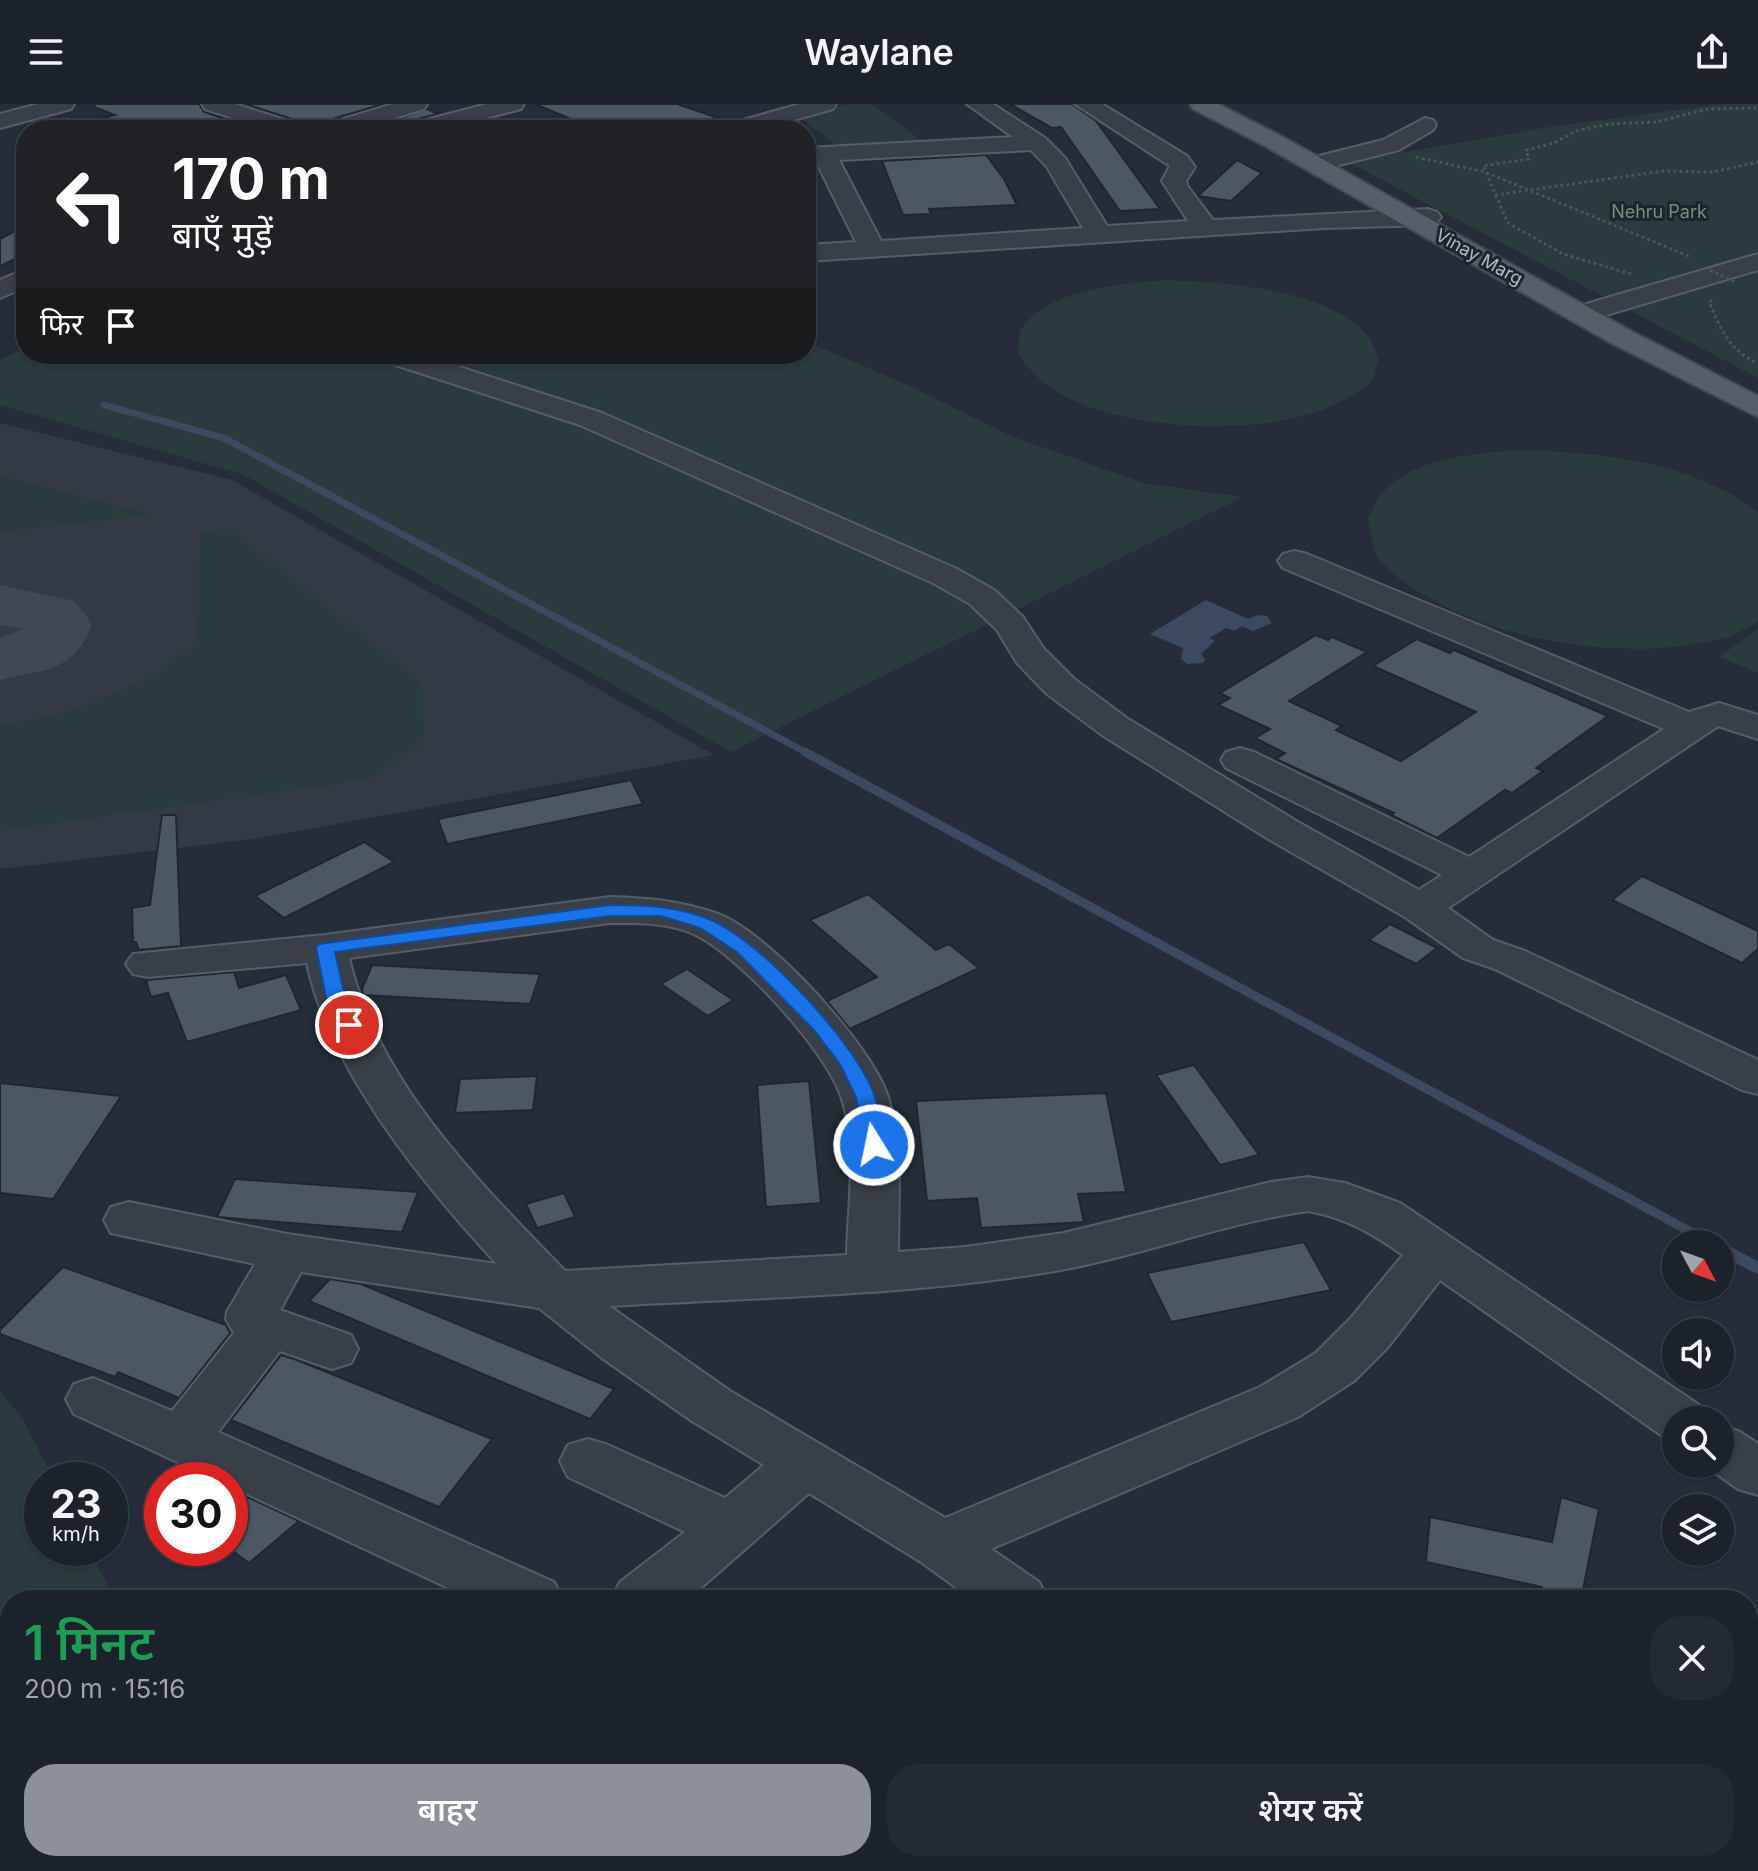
<!DOCTYPE html>
<html lang="hi">
<head>
<meta charset="utf-8">
<style>
	:root { --surface:#1b222b; --page:#242a33; --text:#f1f3f6; --muted:#a0a4a9; --line:#393f47; --accent:#8c9099 }
	body { margin:0; font-family:Inter,"Noto Sans Devanagari",sans-serif; background:var(--page); color:var(--text); height:100vh; display:flex; flex-direction:column; font-size:30px; white-space:nowrap }
	* { box-sizing:border-box; margin:0 }
	p { font-size:26px; color:var(--muted) }
	.icon { flex:none; width:44px; height:44px; fill:none; stroke:currentColor; stroke-width:2; stroke-linecap:round; stroke-linejoin:round }
	.map { position:relative; flex:1; overflow:hidden }
	.side { position:absolute; left:0px; top:1486px; width:1758px; height:282px; display:flex; flex-direction:column; background:var(--surface); border-radius:32px 32px 0 0; box-shadow:0 2px 6px #0004,0 0 0 2px var(--line) }
	.side>* { flex:none }
	.guide { position:absolute; left:16px; top:16px; width:800px; height:244px; border-radius:32px; box-shadow:0 2px 6px #0004,0 0 0 2px var(--line); background:#202124; color:#fff; overflow:hidden }
	.needle { width:52px; rotate:131deg }
	.fabs { position:absolute; left:1662px; top:1126px; display:grid; gap:16px }
	.fabs a { display:grid; place-items:center; width:72px; height:72px; border-radius:50%; background:var(--surface); box-shadow:0 2px 6px #0004,0 0 0 2px var(--line); font-size:40px }
	.speed { position:absolute; left:24px; top:1358px; display:flex; gap:16px; font-size:40px; font-weight:700; text-align:center }
	.speed>* { display:grid; place-content:center; width:104px; height:104px; border-radius:50%; background:var(--surface); box-shadow:0 2px 6px #0004,0 0 0 2px var(--line); line-height:1 }
	.speed small { font-size:20px; font-weight:400 }
	.speed .limit { border:12px solid #d22; background:#fff; color:#111 }
	.pin { position:absolute; display:grid; place-items:center; width:68px; height:68px; color:#fff; margin:-34px; border:4px solid #fff; border-radius:50%; box-shadow:0 2px 8px #0007 }
	.me { position:absolute; width:88px; margin:-44px; rotate:350deg; stroke-linejoin:round; filter:drop-shadow(0 0 6px #0008) }
	.turn { display:flex; align-items:center; gap:28px; height:168px; padding:0 24px; font-size:36px }
	.turn .icon { width:104px; height:104px; stroke-width:2.5 }
	.turn b { display:block; font-size:56px; line-height:68px }
	.then { display:flex; align-items:center; height:76px; padding:0 24px; background:#0003; gap:16px; font-size:30px }
	.round { display:grid; place-items:center; flex:none; width:84px; height:84px; border-radius:32px; background:var(--page) }
	.overview { display:flex; align-items:center; justify-content:space-between; height:136px; padding:0 24px }
	h1 { font-size:48px; font-weight:600; line-height:60px; color:#1e9e55 }
	.primary-button { display:flex; gap:16px; margin-top:auto; padding:16px 24px }
	.primary-button a { flex:1; height:92px; border-radius:32px; background:var(--accent); color:#fff; font-size:32px; font-weight:600; line-height:92px; text-align:center }
	.primary-button a+a { background:var(--page); color:var(--text) }
	header { display:flex; justify-content:space-between; align-items:center; height:104px; padding:0 24px; background:var(--surface); font-size:36px; font-weight:600 }
	.map>svg:first-child { display:block }
	.airport { fill:#323a46 }
	.green { fill:#293b3c }
	.water { fill:#3b4a60 }
	.lines { fill:none; stroke-linecap:round; stroke-linejoin:round }
	.stream-far2 { stroke:#3b4a60; stroke-width:7 }
	.stream-far1 { stroke:#3b4a60; stroke-width:9 }
	.stream { stroke:#3b4a60; stroke-width:12 }
	.taxiway { fill:#3f4854; fill-rule:evenodd }
	.building { fill:#4c5764; stroke:#1f2630; stroke-width:2 }
	.minor-casing { stroke:#565d67; stroke-width:4 }
	.major-casing { stroke:#414852; stroke-width:4 }
	.path { stroke:#465659; stroke-width:3; stroke-dasharray:3 3; stroke-linecap:butt }
	.minor { fill:#383f49; fill-rule:evenodd }
	.major { fill:#565e69; fill-rule:evenodd }
	.path-bridge { stroke:#465659; stroke-width:3; stroke-dasharray:3 3; stroke-linecap:butt }
	.route { fill:#1a73e8; stroke:#114b97; stroke-width:2 }
	.labels { text-anchor:middle; stroke-width:6; stroke-linejoin:round; paint-order:stroke }
	.far-park-label { font-size:18px; fill:#6c9476; stroke:#1d242e }
	.far-street-label { font-size:18px; fill:#b3bac5; stroke:#1d242e }
</style>
</head>
<body>
<header><svg class="icon" aria-label="menu" viewBox="0 0 24 24"><path d="M4 6h16M4 12h16M4 18h16"/></svg>Waylane<svg class="icon" aria-label="share" viewBox="0 0 24 24"><path d="M12 15V3M7 8l5-5 5 5M5 13v7h14v-7"/></svg></header>
<div class="map">
<svg width="1758" height="1767" viewBox="0 0 1758 1767">
	<rect width="100%" height="100%" fill="#242d39"/>
	<polygon class="airport" points="0,319 232,376 714,651 260,734 0,765"/>
	<g class="green">
		<polygon points="847,0 872,0 925,39 841,45 801,14"/>
		<polygon points="1721,0 1758,0 1758,274 1348,58 1549,23"/>
		<path d="M1164 176C1222 178 1329 184 1369 233 1373 239 1376 249 1379 256 1376 262 1374 273 1370 279 1367 283 1359 286 1355 289 1289 336 1139 329 1068 294 1046 283 1032 270 1018 250 1019 243 1018 232 1021 226 1045 185 1123 180 1164 176Z"/>
		<polygon points="806,237 914,284 1011,332 1144,379 1243,393 731,648 244,371 0,301 0,256 26,243 26,250 806,250"/>
		<path d="M1517 346C1599 348 1690 356 1758 408V518C1748 523 1736 531 1725 534 1634 558 1509 541 1428 493 1409 482 1383 466 1374 445 1371 436 1370 424 1368 415 1373 406 1377 394 1384 387 1416 353 1474 350 1517 346Z"/>
		<polygon points="0,371 155,411 0,428"/>
		<polygon points="232,426 422,579 423,638 368,676 0,727 0,622 77,605 150,574 198,537 200,428"/>
		<polygon points="1758,525 1758,569 1719,553"/>
		<polygon points="0,1286 24,1318 54,1376 42,1376 42,1444 89,1444 115,1496 10,1496 10,1758 251,1758 255,1767 0,1767"/>
	</g>
	<polygon class="water" points="1206,496 1248,515 1258,511 1267,512 1272,519 1253,527 1242,522 1234,527 1226,524 1210,534 1215,537 1201,550 1205,555 1203,559 1187,560 1181,555 1183,544 1150,530"/>
	<g class="lines">
		<polyline class="stream-far2" points="104,301 224,334 809,650"/>
		<polyline class="stream-far1" points="805,648 1702,1134"/>
		<g class="stream">
			<polyline points="1698,1132 1713,1140"/>
			<polyline points="1720,1144 1758,1164"/>
		</g>
		<path class="taxiway" d="M0 481 75 497 92 520C75 568 45 565 0 576V534L23 525 0 521Z"/>
	</g>
	<g class="building">
		<polygon points="95,0 199,0 204,8 260,26 87,26 86,18 115,11 94,3"/>
		<polygon points="245,0 383,0 322,18 317,26 307,26 302,18"/>
		<polygon points="535,0 677,0 727,17 719,26 597,26"/>
		<polygon points="1010,0 1072,0 1096,17 1160,105 1120,107 1061,23 1052,24"/>
		<polygon points="427,5 438,10 405,18 400,26 365,26"/>
		<polygon points="986,51 1004,75 1017,101 929,105 931,110 903,111 882,57"/>
		<polygon points="1237,56 1262,69 1231,97 1198,92"/>
		<polygon points="26,121 26,150 0,162 0,135"/>
		<polygon points="1316,531 1328,536 1332,533 1367,548 1289,597 1342,622 1336,626 1401,657 1476,608 1373,562 1417,535 1450,549 1454,546 1608,612 1536,664 1543,667 1512,689 1505,686 1437,734 1391,711 1394,709 1276,655 1285,649 1255,634 1270,625 1218,601 1230,594 1220,589"/>
		<polygon points="631,676 643,700 447,740 438,715"/>
		<polygon points="162,711 176,711 181,842 139,846 136,838 133,838 132,804 150,801"/>
		<polygon points="364,738 394,758 284,814 255,792"/>
		<polygon points="1642,772 1758,827 1758,845 1742,859 1612,796"/>
		<polygon points="868,790 936,846 949,840 979,864 850,925 827,897 877,873 810,816"/>
		<polygon points="1390,820 1437,844 1416,860 1369,836"/>
		<polygon points="372,861 540,870 530,900 363,891 362,885"/>
		<polygon points="687,865 733,896 708,912 661,880"/>
		<polygon points="234,868 239,884 286,871 301,906 187,938 168,889 151,893 146,876"/>
		<polygon points="1194,961 1259,1051 1220,1061 1156,971"/>
		<polygon points="537,972 533,1006 455,1009 460,975"/>
		<polygon points="809,977 821,1099 766,1103 757,981"/>
		<polygon points="0,979 121,992 53,1095 0,1089"/>
		<polygon points="1106,989 1126,1088 1078,1090 1084,1118 981,1124 977,1094 927,1097 916,997"/>
		<polygon points="235,1075 418,1088 402,1128 217,1113"/>
		<polygon points="564,1089 575,1113 537,1124 526,1100"/>
		<polygon points="1304,1138 1331,1186 1171,1218 1147,1169"/>
		<polygon points="63,1163 226,1221 230,1229 179,1294 118,1268 115,1273 0,1230 0,1226"/>
		<polygon points="330,1175 361,1180 614,1285 590,1315 309,1197"/>
		<polygon points="281,1251 297,1256 492,1335 439,1403 231,1316"/>
		<polygon points="230,1385 299,1417 249,1459 230,1445"/>
		<polygon points="1561,1393 1599,1405 1581,1496 1563,1496 1540,1489 1542,1483 1426,1458 1430,1413 1552,1438"/>
	</g>
	<g class="lines">
		<g class="minor-casing">
			<g id="minor">
				<polygon points="38,0 74,0 71,5 0,24 0,10"/>
				<polygon points="202,0 235,0 301,21 304,26 270,26 205,5"/>
				<polygon points="393,0 427,0 424,5 355,26 320,26 323,21"/>
				<polygon points="487,0 524,0 521,5 440,26 403,26 406,21"/>
				<polygon points="800,0 836,0 833,5 758,26 722,26 725,21"/>
				<path d="M967 0H993L1045 34 1065 54 1107 122 1188 117 1162 77 1170 62 1075 0H1102L1187 52 1195 63 1186 77 1188 83 1213 116 1428 105 1437 108 1441 113 1437 118 1428 121 1325 124 806 157V141L856 138 816 57 806 58V44L1013 33ZM1031 46 1047 63 1083 124 881 137 839 56Z"/>
				<polygon points="1425,14 1433,16 1436,21 1433,26 1399,46 1327,64 1319,62 1315,57 1319,52 1383,36"/>
				<polygon points="1758,150 1758,166 1596,214 1586,212 1582,206 1586,200"/>
				<polygon points="26,165 26,183 0,194 0,176"/>
				<polygon points="376,250 419,250 602,309 957,465 994,486 1023,513 1044,545 1073,574 1128,615 1298,718 1419,786 1442,771 1226,664 1221,656 1226,648 1240,644 1254,648 1469,753 1664,625 1283,464 1278,457 1283,450 1295,447 1307,450 1689,608 1719,599 1758,611 1758,635 1718,622 1448,804 1493,836 1525,847 1758,956 1758,990 1742,986 1495,865 1463,854 1405,813 1270,736 1102,631 1047,590 1017,559 997,526 970,500 933,479 580,321 380,256"/>
				<path d="M610 793C648 794 682 797 718 810 769 829 874 943 889 996 903 1045 898 1097 898 1148L965 1143 1064 1129 1271 1078 1308 1073 1345 1079 1400 1099 1699 1301 1707 1316H1676V1336L1661 1331 1440 1176 1388 1243 1354 1277 1298 1313 991 1445 1039 1478 1048 1496H973L921 1458 809 1389 687 1496H611L620 1478 685 1428 568 1373 560 1357 568 1341 588 1335 608 1341 725 1394 764 1361 692 1317 602 1254 539 1204 301 1168 280 1206 351 1231 358 1245 351 1259 332 1265 280 1247 218 1328 554 1478 563 1496H474L230 1382V1376H216L74 1310 66 1295 74 1280 93 1274 172 1307 234 1229 226 1215 227 1208 255 1160 111 1129 104 1116 111 1103 129 1098 287 1130 497 1160C424 1081 329 966 307 859L148 873 133 870 126 860 133 850 325 831ZM610 819C637 819 663 818 689 828 735 846 825 945 841 992 858 1041 848 1100 847 1151L565 1167C479 1078 378 979 349 854ZM1308 1107C1346 1114 1372 1129 1403 1151L1350 1215 1316 1249 1260 1283 945 1414 730 1287 609 1202C760 1193 912 1192 1061 1166 1144 1151 1224 1119 1308 1107Z"/>
				<polygon points="1720,1321 1740,1328 1758,1340 1758,1391 1738,1385 1703,1360 1720,1360"/>
				<polygon points="1758,1707 1758,1767 1644,1767 1648,1758 1748,1758 1748,1711"/>
				<polygon points="1273,1758 1344,1758 1348,1767 1277,1767"/>
			</g>
		</g>
		<g class="major-casing">
			<polygon id="major" points="1190,0 1218,0 1281,32 1631,227 1758,292 1758,313 1611,239 1265,42 1193,5"/>
		</g>
		<g class="path">
			<polyline points="1416,53 1485,68 1691,153"/>
			<polyline points="1495,91 1663,67 1713,68 1758,58"/>
			<polyline points="1631,170 1563,150 1508,119 1483,62 1529,55 1526,46 1554,39 1576,27 1609,20 1656,18 1708,5 1758,4"/>
			<path d="M1712 196 1709 198C1721 225 1729 247 1758 259"/>
		</g>
		<use href="#minor" class="minor"/>
		<use href="#major" class="major"/>
		<polyline class="path-bridge" points="1710,166 1735,178"/>
	</g>
	<path class="route" d="M610 801C645 801 678 802 711 816 762 838 858 941 875 993 880 1008 881 1025 884 1041L881 1046H867L864 1041 856 993 840 960 813 925 737 848 700 824 661 812H610L335 848 345 893 358 921 356 926H342L326 893 316 844 319 840Z"/>
	<g class="labels">
		<g class="far-park-label">
			<text x="1659" y="114">Nehru Park</text>
		</g>
		<g class="far-street-label">
			<text transform="translate(1479 153) rotate(29)" y="6">Vinay Marg</text>
		</g>
	</g>
</svg>
<div class="fabs">
<a><svg class="needle" viewBox="-14 -14 28 28"><path d="M0-13l5 13h-10z" fill="#e53935"/><path d="M0 13l5-13h-10z" fill="#a0a4a9"/></svg></a>
<a><svg class="icon" aria-label="sound" viewBox="0 0 24 24"><path d="M4 9h4l5-4v14l-5-4H4zM17 9q2 3 0 6"/></svg></a>
<a><svg class="icon" aria-label="search" viewBox="0 0 24 24"><circle cx="10" cy="10" r="6"/><path d="M15 15l6 6"/></svg></a>
<a><svg class="icon" aria-label="layers" viewBox="0 0 24 24"><path d="M12 4l9 5-9 5-9-5zM3 14l9 5 9-5"/></svg></a>
</div>
<div class="speed"><div>23<small>km/h</small></div><div class="limit">30</div></div>
<div class="pin" style="left:349px;top:921px;background:#d93025"><svg class="icon" aria-label="arrive" viewBox="0 0 24 24"><path d="M6 21V4h12l-3 4 3 4H6"/></svg></div>
<svg class="me" style="left:874px;top:1041px" viewBox="-20 -20 40 40"><circle r="17" fill="#1a73e8" stroke="#fff" stroke-width="3"/><path d="M0-11L8 9 0 5-8 9z" fill="#fff"/></svg>
<div class="guide">
<div class="turn"><svg class="icon" aria-label="left" viewBox="0 0 24 24"><path d="M17 20v-9H6M10 6l-5 5 5 5"/></svg><div><b>170 m</b>बाएँ मुड़ें</div></div>
<div class="then">फिर<svg class="icon" aria-label="arrive" viewBox="0 0 24 24"><path d="M6 21V4h12l-3 4 3 4H6"/></svg></div>
</div>
<section class="side">
<div class="overview"><div><h1>1 मिनट</h1><p>200 m · 15:16</p></div><a class="round"><svg class="icon" aria-label="close" viewBox="0 0 24 24"><path d="M6 6l12 12M18 6L6 18"/></svg></a></div>
<div class="primary-button"><a>बाहर</a><a>शेयर करें</a></div>
</section>
</div>
</body>
</html>
